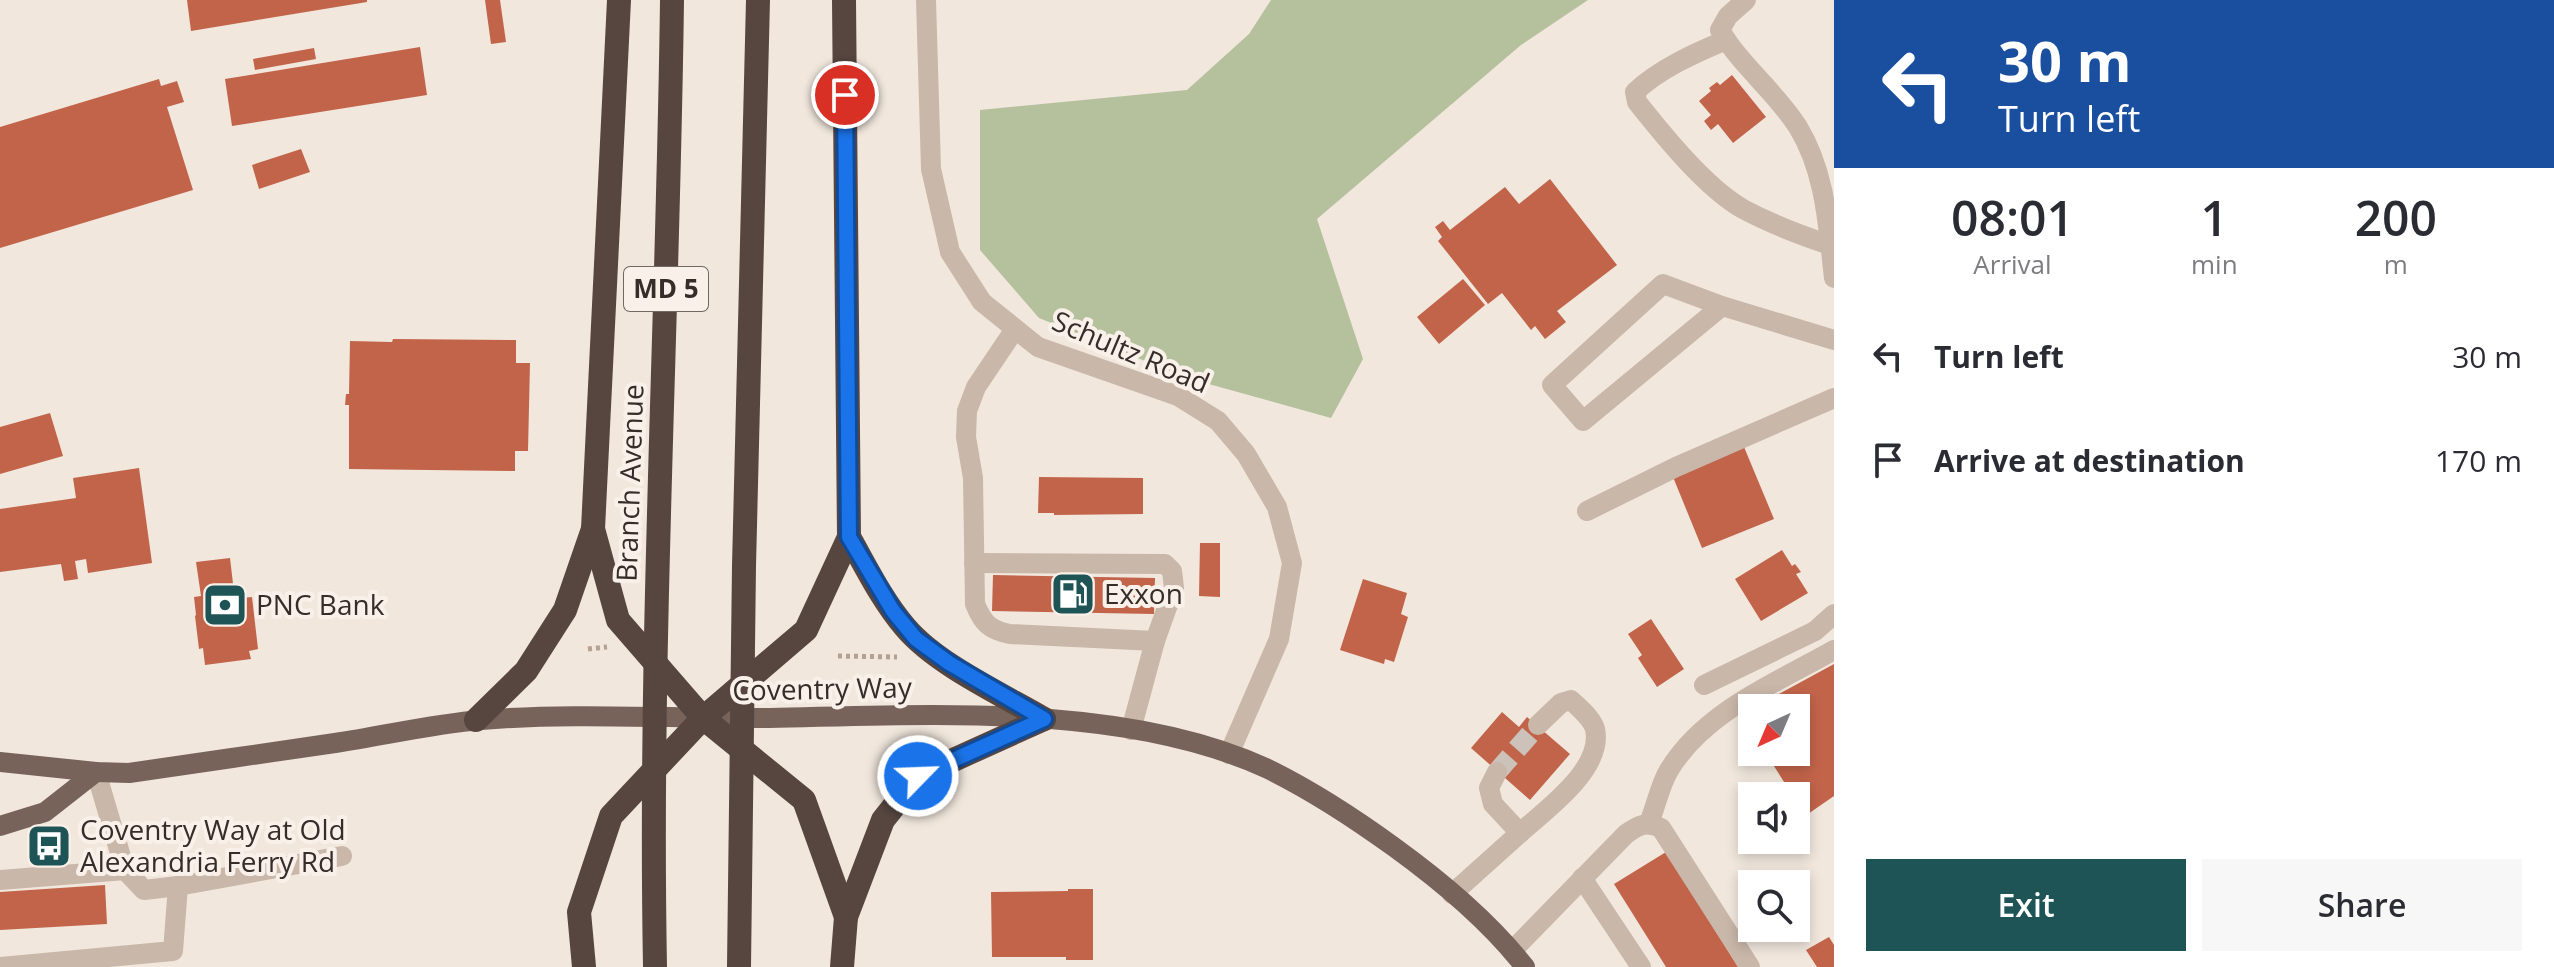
<!DOCTYPE html>
<html lang="en">
<head>
<meta charset="utf-8">
<style>
	:root { --surface:#fff; --page:#f7f7f7; --text:#2b2b33; --muted:#7c7c81; --accent:#1f5457 }
	body { margin:0; font-family:"Open Sans",sans-serif; background:var(--page); color:var(--text); height:100vh; display:flex; flex-direction:column; font-size:30px; white-space:nowrap }
	* { box-sizing:border-box; margin:0 }
	p { font-size:26px; color:var(--muted) }
	.icon { flex:none; width:44px; height:44px; fill:none; stroke:currentColor; stroke-width:2; stroke-linecap:round; stroke-linejoin:round }
	.map { position:relative; flex:1; overflow:hidden }
	.side { display:flex; flex-direction:column; background:var(--surface); width:720px }
	.side>* { flex:none }
	.hud { background:#1a4fa0; color:#fff; overflow:hidden }
	.needle { width:52px; rotate:224deg }
	.fabs { position:absolute; left:1738px; top:694px; display:grid; gap:16px }
	.fabs a { display:grid; place-items:center; width:72px; height:72px; border-radius:0px; background:var(--surface); box-shadow:0 4px 12px #0003; font-size:40px }
	.pin { position:absolute; display:grid; place-items:center; width:68px; height:68px; color:#fff; margin:-34px; border:4px solid #fff; border-radius:50%; box-shadow:0 2px 8px #0007 }
	.me { position:absolute; width:88px; margin:-44px; rotate:66deg; stroke-linejoin:round; filter:drop-shadow(0 0 6px #0008) }
	.turn { display:flex; align-items:center; gap:28px; height:168px; padding:0 32px; font-size:36px }
	.turn .icon { width:104px; height:104px; stroke-width:2.5 }
	.turn b { display:block; font-size:56px; line-height:68px }
	.eta { display:flex; justify-content:space-evenly; align-items:center; height:136px; text-align:center }
	.eta b { font-size:48px; font-weight:600; line-height:56px }
	.primary-button { display:flex; gap:16px; margin-top:auto; padding:16px 32px }
	.primary-button a { flex:1; height:92px; border-radius:0px; background:var(--accent); color:#fff; font-size:32px; font-weight:600; line-height:92px; text-align:center }
	.primary-button a+a { background:var(--page); color:var(--text) }
	ul { padding:0; list-style:none }
	li { display:flex; align-items:center; gap:24px; height:104px; padding:0 32px }
	li div { flex:1 }
	li b { display:block; font-size:30px }
	li em { font-style:normal }
	main { display:flex; flex:1; min-height:0 }
	.map>svg:first-child { display:block }
	.green { fill:#b5c09d }
	.building { fill:#c2644a }
	.lines { fill:none; stroke-linecap:round; stroke-linejoin:round }
	.minor-tunnel { stroke:#ccc2b9; stroke-width:20; stroke-dasharray:20 10; stroke-linecap:butt }
	.path { stroke:#b5a193; stroke-width:5; stroke-dasharray:4 4; stroke-linecap:butt }
	.minor { stroke:#c9b7a9; stroke-width:20 }
	.major { stroke:#78635a; stroke-width:20 }
	.highway { stroke:#574640; stroke-width:24 }
	.route-casing { stroke:#114b97; stroke-width:20 }
	.route { stroke:#1a73e8; stroke-width:14 }
	.labels { text-anchor:middle; stroke-width:8; stroke-linejoin:round; paint-order:stroke }
	.shield { fill:#f9f1e9; stroke:#706863; stroke-width:2 }
	.shield-label { font-size:26px; font-weight:bold; fill:#362d29 }
	.street-label { font-size:28px; fill:#362d29; stroke:#f9f1e9 }
	.poi-label { font-size:28px; fill:#362d29; stroke:#f9f1e9; text-anchor:start }
</style>
</head>
<body>
<main>
<div class="map">
<svg width="1834" height="967" viewBox="0 0 1834 967">
	<rect width="100%" height="100%" fill="#f1e7dd"/>
	<polygon class="green" points="1271,0 1588,0 1521,45 1317,219 1363,359 1331,418 1187,378 1039,318 980,250 980,110 1187,90 1249,34"/>
	<g class="building">
		<polygon points="187,0 367,0 367,2 191,31"/>
		<polygon points="485,0 500,0 506,42 491,44"/>
		<polygon points="420,47 427,95 232,126 225,79"/>
		<polygon points="314,48 316,59 255,70 253,59"/>
		<polygon points="1732,75 1766,117 1733,143 1718,124 1711,130 1704,121 1711,115 1699,101 1711,91 1709,88 1717,82 1720,85"/>
		<polygon points="159,79 161,86 177,81 184,102 167,107 193,190 0,248 0,127"/>
		<polygon points="301,149 310,172 259,189 252,165"/>
		<polygon points="1550,179 1617,265 1557,311 1566,322 1545,339 1535,326 1531,330 1502,293 1488,304 1438,241 1442,237 1435,227 1443,221 1450,230 1505,187 1519,204"/>
		<polygon points="1463,279 1485,305 1439,344 1417,317"/>
		<polygon points="393,339 516,340 516,363 530,363 528,451 515,451 515,471 349,469 349,405 345,405 346,394 349,394 350,341 392,342"/>
		<polygon points="50,413 63,456 0,474 0,427"/>
		<polygon points="1744,447 1774,519 1702,548 1673,477"/>
		<polygon points="139,468 152,563 88,573 86,559 75,561 78,579 64,581 61,564 0,572 0,509 76,498 73,478"/>
		<polygon points="1039,477 1143,478 1143,514 1054,515 1054,513 1038,513"/>
		<polygon points="1200,543 1220,543 1220,597 1199,596"/>
		<polygon points="1782,550 1792,566 1795,564 1801,572 1796,574 1808,593 1761,621 1735,579"/>
		<polygon points="230,558 234,592 240,591 241,598 252,597 258,649 249,651 251,659 205,665 203,648 199,649 195,616 196,615 194,597 201,596 196,562"/>
		<polygon points="993,575 1155,578 1154,614 992,611"/>
		<polygon points="1363,579 1407,593 1401,614 1408,617 1394,662 1385,659 1384,664 1340,650"/>
		<polygon points="1651,619 1684,669 1657,687 1638,658 1642,655 1628,634"/>
		<polygon points="1834,664 1834,796 1805,816 1796,801 1796,796 1793,796 1765,752 1796,752 1796,708 1753,708"/>
		<polygon points="1752,709 1752,731 1742,714"/>
		<polygon points="1502,712 1519,727 1527,717 1570,754 1530,800 1471,748"/>
		<polygon points="1666,852 1738,967 1666,967 1614,884"/>
		<polygon points="105,885 107,924 0,930 0,892"/>
		<polygon points="1068,889 1093,889 1093,960 1066,960 1066,957 992,957 991,892 1068,891"/>
		<polygon points="1829,937 1834,945 1834,967 1817,967 1806,950"/>
	</g>
	<g class="lines">
		<polyline class="minor-tunnel" points="1497,772 1538,725"/>
		<g class="path">
			<polyline points="588,649 607,647"/>
			<polyline points="838,656 897,657"/>
		</g>
		<g class="minor">
			<polyline points="926,0 931,169 950,252 982,302 1038,347 1178,396 1218,421 1246,454 1277,507 1292,563 1279,639 1229,754"/>
			<path d="M1746 0 1728 16 1720 30C1741 66 1776 92 1798 127 1826 173 1828 227 1834 278"/>
			<path d="M1726 40C1695 53 1659 69 1635 92L1637 102C1664 136 1706 188 1743 209 1771 224 1800 235 1830 245"/>
			<polyline points="1722,306 1583,421 1552,385 1663,284 1722,306 1834,340"/>
			<path d="M1015 329 976 387 967 411 966 437 973 478 975 604C983 623 989 630 1010 634L1155 641 1131 730"/>
			<polyline points="1587,511 1676,467 1834,398"/>
			<polyline points="974,563 1165,564 1172,571 1174,588 1155,641"/>
			<polyline points="1704,685 1815,631 1834,614"/>
			<polyline points="96,772 125,870"/>
			<path d="M1497 772 1489 788 1493 804 1520 833C1545 810 1604 769 1595 729 1592 718 1579 708 1571 700L1561 703 1538 725"/>
			<path d="M1649 823C1656 806 1660 785 1669 770 1705 711 1776 683 1834 650"/>
			<polyline points="1582,878 1641,967"/>
			<polyline points="0,880 125,870 144,890 178,886 342,856"/>
			<polyline points="1452,894 1520,833"/>
			<path d="M1512 951 1626 834C1639 825 1646 821 1661 828L1750 967"/>
			<polyline points="0,967 173,951 178,886"/>
		</g>
		<g class="major">
			<path d="M0 762 96 772 129 773C198 763 266 753 335 743 383 736 432 724 481 720 577 712 674 719 770 718 926 715 1124 702 1268 769 1313 791 1354 818 1394 847 1441 881 1489 921 1525 967"/>
			<polyline points="0,826 45,812 96,772"/>
		</g>
		<g class="highway">
			<polyline points="593,529 618,620 703,718 804,800 846,917"/>
			<path d="M849 537C866 567 882 600 905 627 936 664 1001 694 1044 719"/>
			<polyline points="476,720 526,671 565,610 593,529 619,0"/>
			<polyline points="584,967 579,912 611,816 703,718 806,630 849,537 844,0"/>
			<path d="M655 967C649 645 668 322 672 0"/>
			<polyline points="739,967 744,566 758,0"/>
			<polyline points="842,967 846,917 883,820 918,776 1044,719"/>
		</g>
	</g>
	<g class="lines">
		<g class="route-casing">
			<polyline id="route" points="845,95 849,537 893,611 916,639 949,663 1044,719 918,776"/>
		</g>
		<use href="#route" class="route"/>
	</g>
	<defs>
		<g id="fuel-square" transform="scale(2.3)"><rect x="-9" y="-9" width="18" height="18" rx="4" fill="#1f5457" stroke="#f9f1e9"/><path d="M-5.5-6h7V0h2V4h1.3V-2.5L3-4.5l.8-.8L6-3V5H2.5V1h-1V6h-7ZM-4.2-4.7v3.2H.2V-4.7Z" fill="#fff"/></g>
		<g id="bank-square" transform="scale(2.3)"><rect x="-9" y="-9" width="18" height="18" rx="4" fill="#1f5457" stroke="#f9f1e9"/><path d="M-6-4H6V4H-6ZM0-2.3a2.3 2.3 0 1 0 0 4.6a2.3 2.3 0 1 0 0-4.6Z" fill="#fff"/></g>
		<g id="bus-square" transform="scale(2.3)"><rect x="-9" y="-9" width="18" height="18" rx="4" fill="#1f5457" stroke="#f9f1e9"/><path d="M-5-6H5V4H4V6H2V4H-2V6H-4V4H-5ZM-3.5-4V0h7V-4ZM-3.5 1.2v1.5H-2V1.2ZM2 1.2v1.5H3.5V1.2Z" fill="#fff"/></g>
	</defs>
	<g fill-rule="evenodd">
		<use href="#fuel-square" x="1073" y="594"/>
		<use href="#bank-square" x="225" y="605"/>
		<use href="#bus-square" x="49" y="846"/>
	</g>
	<g class="labels">
		<rect class="shield" x="624" y="267" width="84" height="44" rx="6"/>
		<g class="shield-label">
			<text x="666" y="298">MD 5</text>
		</g>
		<g class="street-label">
			<text transform="translate(1131 352) rotate(23)" y="10">Schultz Road</text>
			<text transform="translate(630 483) rotate(-88)" y="10">Branch Avenue</text>
			<text transform="translate(822 689) rotate(-1)" y="10">Coventry Way</text>
		</g>
		<g class="poi-label">
			<text x="1104" y="604">Exxon</text>
			<text x="256" y="615">PNC Bank</text>
			<text x="80" y="840">Coventry Way at Old<tspan x="80" dy="32">Alexandria Ferry Rd</tspan></text>
		</g>
	</g>
</svg>
<div class="fabs">
<a><svg class="needle" viewBox="-14 -14 28 28"><path d="M0-13l5 13h-10z" fill="#e53935"/><path d="M0 13l5-13h-10z" fill="#7c7c81"/></svg></a>
<a><svg class="icon" aria-label="sound" viewBox="0 0 24 24"><path d="M4 9h4l5-4v14l-5-4H4zM17 9q2 3 0 6"/></svg></a>
<a><svg class="icon" aria-label="search" viewBox="0 0 24 24"><circle cx="10" cy="10" r="6"/><path d="M15 15l6 6"/></svg></a>
</div>
<div class="pin" style="left:845px;top:95px;background:#d93025"><svg class="icon" aria-label="arrive" viewBox="0 0 24 24"><path d="M6 21V4h12l-3 4 3 4H6"/></svg></div>
<svg class="me" style="left:918px;top:776px" viewBox="-20 -20 40 40"><circle r="17" fill="#1a73e8" stroke="#fff" stroke-width="3"/><path d="M0-11L8 9 0 5-8 9z" fill="#fff"/></svg>
</div>
<section class="side">
<div class="hud">
<div class="turn"><svg class="icon" aria-label="left" viewBox="0 0 24 24"><path d="M17 20v-9H6M10 6l-5 5 5 5"/></svg><div><b>30 m</b>Turn left</div></div>
</div>
<div class="eta">
<div><b>08:01</b><p>Arrival</p></div>
<div><b>1</b><p>min</p></div>
<div><b>200</b><p>m</p></div>
</div>
<ul>
<li><svg class="icon" aria-label="left" viewBox="0 0 24 24"><path d="M17 20v-9H6M10 6l-5 5 5 5"/></svg><div><b>Turn left</b></div><em>30 m</em></li>
<li><svg class="icon" aria-label="arrive" viewBox="0 0 24 24"><path d="M6 21V4h12l-3 4 3 4H6"/></svg><div><b>Arrive at destination</b></div><em>170 m</em></li>
</ul>
<div class="primary-button"><a>Exit</a><a>Share</a></div>
</section>
</main>
</body>
</html>
